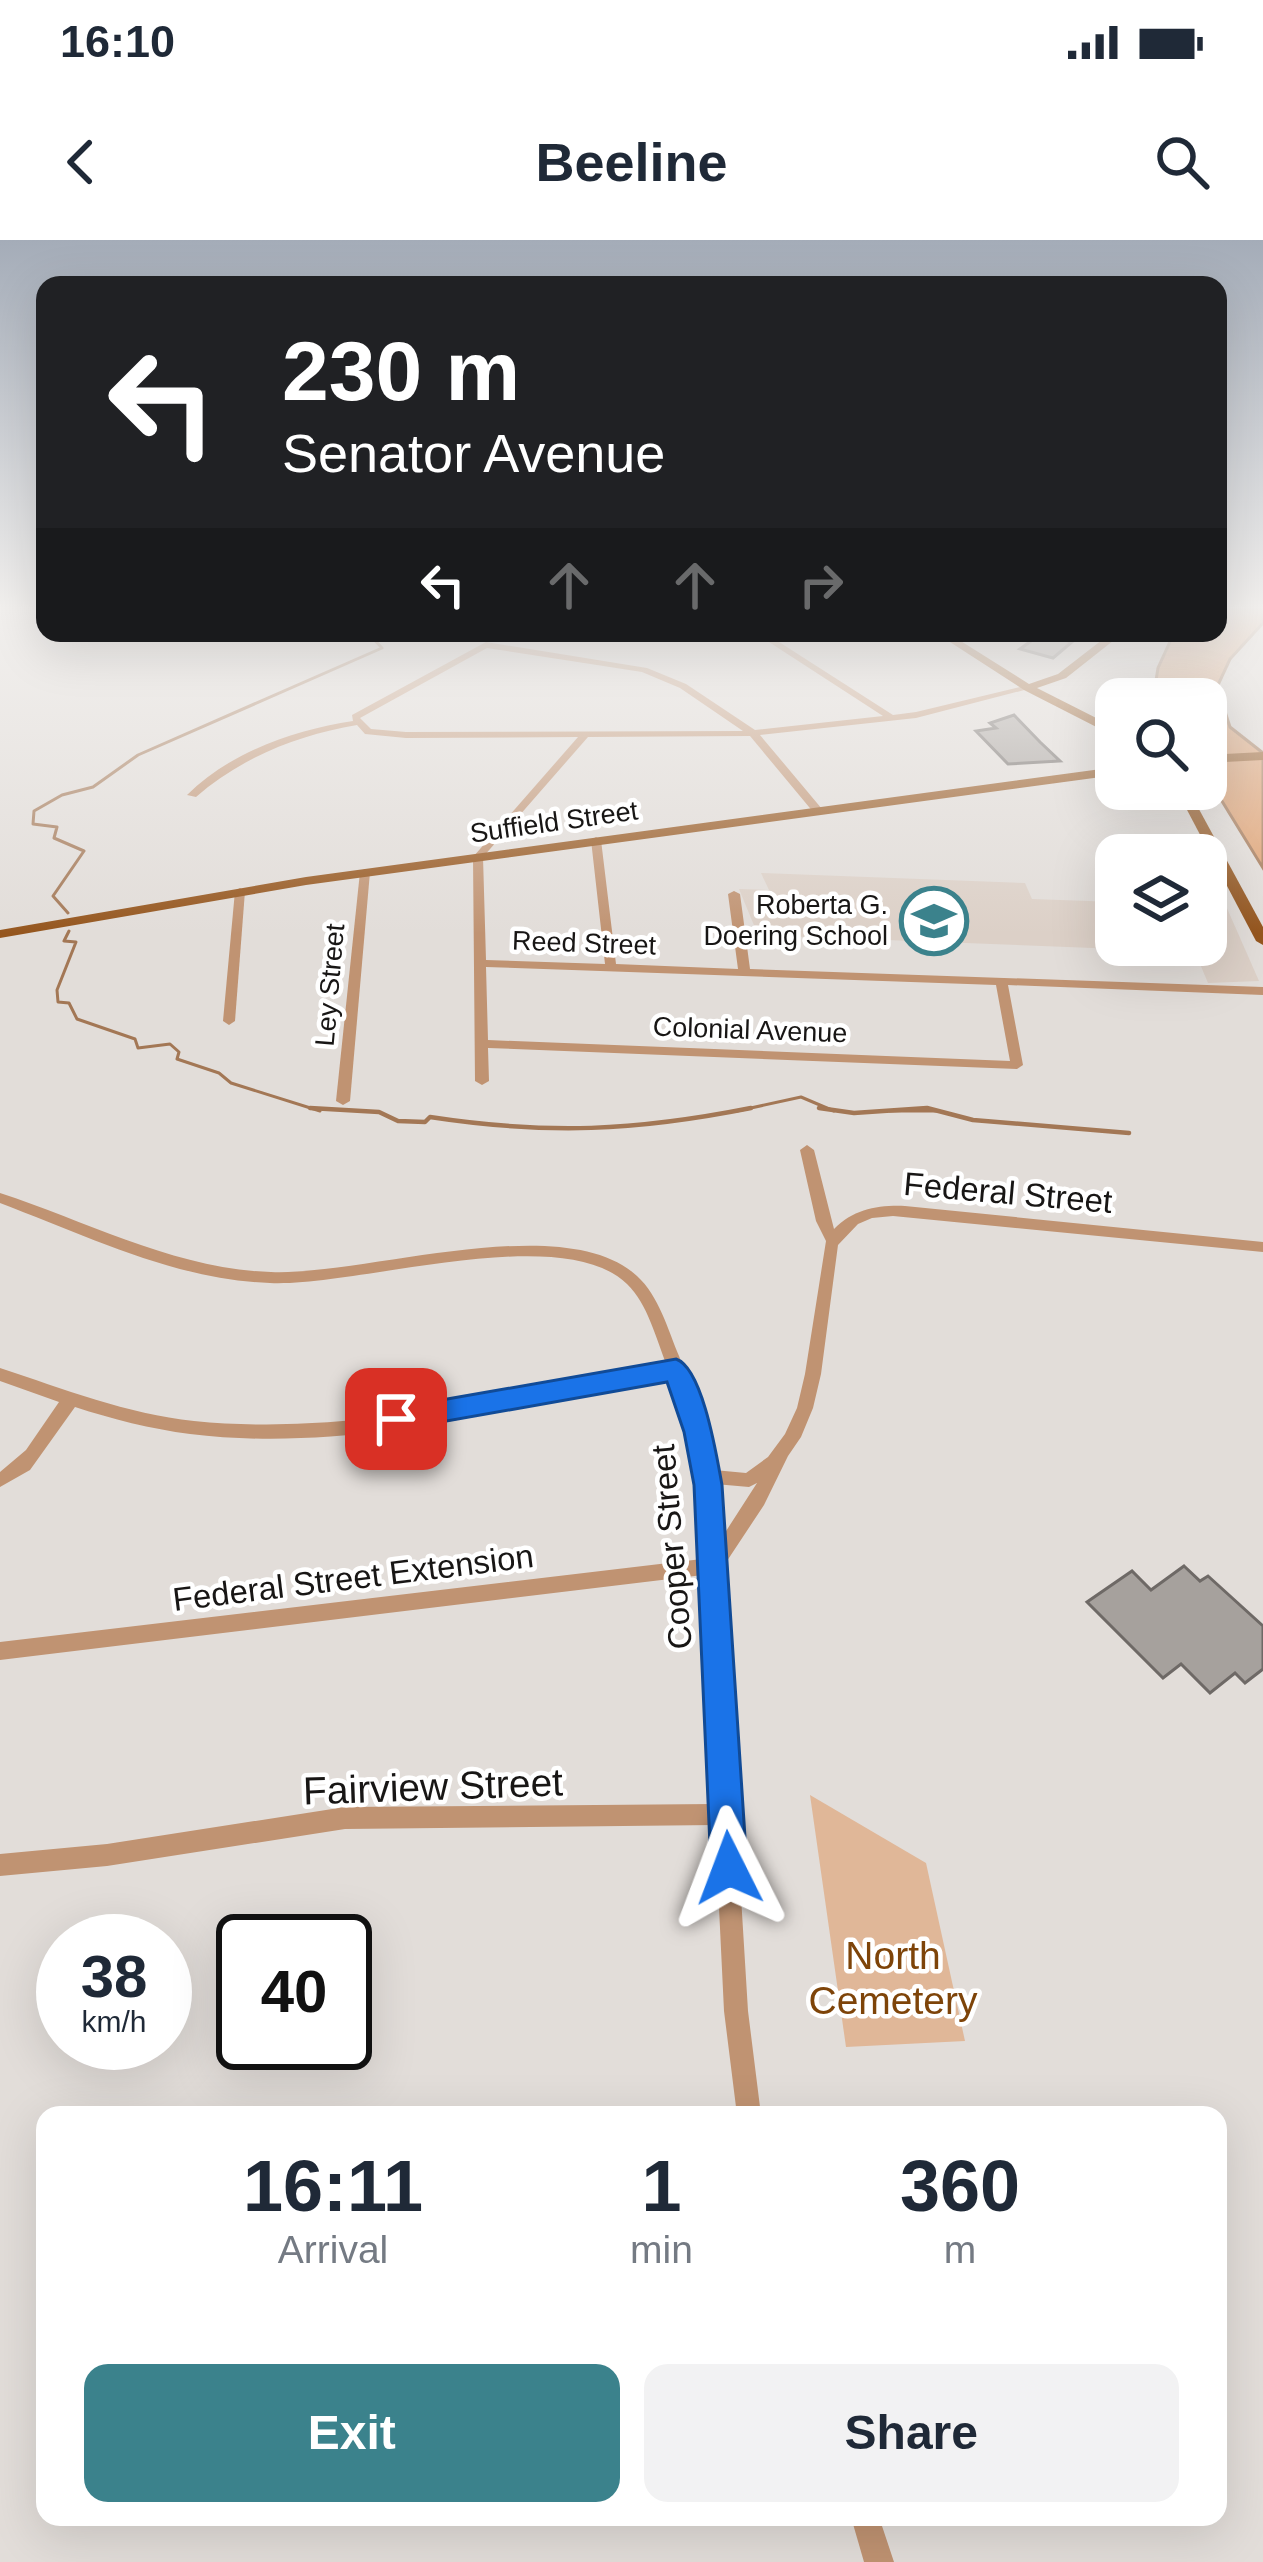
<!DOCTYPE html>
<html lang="en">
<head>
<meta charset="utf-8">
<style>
	:root { --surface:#fff; --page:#f2f2f3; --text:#1f2937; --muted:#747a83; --accent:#3b828c }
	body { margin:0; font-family:Arial,sans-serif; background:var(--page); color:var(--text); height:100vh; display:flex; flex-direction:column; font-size:45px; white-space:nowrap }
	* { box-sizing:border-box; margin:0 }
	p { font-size:39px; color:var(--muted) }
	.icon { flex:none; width:66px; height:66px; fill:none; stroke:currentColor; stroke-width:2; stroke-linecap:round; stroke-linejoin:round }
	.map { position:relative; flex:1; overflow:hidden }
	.side { position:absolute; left:36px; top:1866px; width:1191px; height:420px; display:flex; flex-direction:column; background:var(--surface); border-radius:24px; box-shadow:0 12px 48px #0002 }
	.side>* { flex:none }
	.top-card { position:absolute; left:36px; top:36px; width:1191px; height:366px; border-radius:24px; box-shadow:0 12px 48px #0002; background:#202124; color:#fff; overflow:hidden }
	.buttons { position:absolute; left:1095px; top:438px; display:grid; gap:24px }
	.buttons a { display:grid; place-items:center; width:132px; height:132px; border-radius:24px; background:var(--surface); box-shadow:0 12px 48px #0002; font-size:60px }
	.speed { position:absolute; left:36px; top:1674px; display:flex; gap:24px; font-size:60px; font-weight:700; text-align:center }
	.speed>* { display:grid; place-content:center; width:156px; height:156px; border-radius:50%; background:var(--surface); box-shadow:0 12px 48px #0002; line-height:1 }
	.speed small { font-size:30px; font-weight:400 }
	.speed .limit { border:6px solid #111; border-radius:18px; background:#fff; color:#111 }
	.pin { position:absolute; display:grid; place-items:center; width:102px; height:102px; color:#fff; margin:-51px; border-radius:24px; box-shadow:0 6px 18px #0006 }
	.me { position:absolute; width:132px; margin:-66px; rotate:357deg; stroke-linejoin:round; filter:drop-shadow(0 0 9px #0008) }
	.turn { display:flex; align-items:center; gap:42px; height:252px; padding:0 48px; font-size:54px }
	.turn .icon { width:156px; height:156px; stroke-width:2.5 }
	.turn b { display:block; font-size:84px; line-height:102px }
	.lanes { display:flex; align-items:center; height:114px; padding:0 48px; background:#0003; justify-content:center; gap:60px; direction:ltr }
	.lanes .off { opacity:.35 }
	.eta { display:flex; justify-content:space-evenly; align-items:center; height:204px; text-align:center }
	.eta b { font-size:72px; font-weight:700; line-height:84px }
	.cta { display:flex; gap:24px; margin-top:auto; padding:24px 48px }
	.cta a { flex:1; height:138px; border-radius:24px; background:var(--accent); color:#fff; font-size:48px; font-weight:700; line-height:138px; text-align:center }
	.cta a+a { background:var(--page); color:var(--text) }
	.status { display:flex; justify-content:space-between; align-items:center; height:84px; padding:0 60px; background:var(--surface); direction:ltr }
	.status svg { height:33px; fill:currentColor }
	header { display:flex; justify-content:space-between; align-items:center; height:156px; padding:0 48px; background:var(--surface); font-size:54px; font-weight:700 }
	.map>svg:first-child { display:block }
	.built { fill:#dcd0c7 }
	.green { fill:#e0b798 }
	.water { fill:#dfa070; stroke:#a37755; stroke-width:3 }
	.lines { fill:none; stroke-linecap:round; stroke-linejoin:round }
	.stream-far1 { stroke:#a37755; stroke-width:3 }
	.stream { stroke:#a37755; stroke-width:4.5 }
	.building { fill:#a6a19d; stroke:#6e6966; stroke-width:3 }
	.minor { fill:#c09372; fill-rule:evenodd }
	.major { fill:#95561e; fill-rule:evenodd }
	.route { fill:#1a73e8; stroke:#114b97; stroke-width:3 }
	.labels { text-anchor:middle; stroke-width:9; stroke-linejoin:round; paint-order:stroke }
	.far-street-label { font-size:27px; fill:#181615; stroke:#fff }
	.far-poi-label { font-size:27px; fill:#181615; stroke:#fff; text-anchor:end }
	.street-label { font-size:33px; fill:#181615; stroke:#fff }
	.near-street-label { font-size:39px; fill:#181615; stroke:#fff }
	.near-park-label { font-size:39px; fill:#7e4409; stroke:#fff }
</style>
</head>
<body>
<div class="status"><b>16:10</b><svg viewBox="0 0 49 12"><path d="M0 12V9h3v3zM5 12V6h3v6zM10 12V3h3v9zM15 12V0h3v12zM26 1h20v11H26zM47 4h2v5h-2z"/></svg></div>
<header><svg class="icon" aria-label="back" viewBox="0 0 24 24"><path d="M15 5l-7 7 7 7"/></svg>Beeline<svg class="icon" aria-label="search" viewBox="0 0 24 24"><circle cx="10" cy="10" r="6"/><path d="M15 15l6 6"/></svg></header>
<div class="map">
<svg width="1263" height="2322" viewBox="0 0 1263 2322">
	<rect width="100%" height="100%" fill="#e2ddd9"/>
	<polygon class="built" points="761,633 1025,643 1032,659 1116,662 1116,705 1206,705 1206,665 1226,666 1259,741 1208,743 1195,712 758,695 739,649 769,650"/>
	<polygon class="green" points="810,1555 926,1623 965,1801 846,1807"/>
	<polygon class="water" points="1218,369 1263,369 1263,383 1230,419 1217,447 1230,487 1263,513 1263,628 1206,535 1206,459 1153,459 1158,428 1174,393 1218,393"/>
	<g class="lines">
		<g class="stream-far1">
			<polyline points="68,673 53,656 84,611 54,598 57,587 33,584 34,571 62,555 93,547 138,515 382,408 368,393"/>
			<polyline points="69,691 64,701 76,702 57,750 58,762 69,763 77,779 135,799 138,808 170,804 179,812 177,819 219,833 231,843 320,871"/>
			<polyline points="737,871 801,857 834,871"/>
			<polyline points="890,871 937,871"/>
		</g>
		<g class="stream">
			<path d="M310 868 379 872 398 881 425 882 430 877C548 895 635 891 751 868"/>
			<polyline points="819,868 854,873 927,868 973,880 1129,893"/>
		</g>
	</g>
	<g class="building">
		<polygon points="1041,394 1072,402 1053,418 1020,409"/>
		<polygon points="1014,475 1040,502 1060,521 1008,524 976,491 996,488 990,483"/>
		<polygon points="1184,1326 1200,1341 1208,1336 1263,1386 1263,1429 1245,1443 1235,1433 1210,1453 1181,1424 1163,1438 1087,1362 1132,1331 1151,1350"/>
	</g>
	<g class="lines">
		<g class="minor">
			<path d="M755 393H765L893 475 916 472 1028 445 1032 448 916 478 760 495 822 569V573H814L750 496 588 497 483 617 486 720 605 724 591 600 596 597 601 600 616 724 738 729 728 654 734 651 740 654 750 729 1263 747V755L1008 745 1023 825 1017 829 488 808 489 841 482 845 475 841 473 617 578 497 406 498 365 494 357 485C298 495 242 517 196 557L187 555C230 512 294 490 353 481L352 475 486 402 647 428 686 444 755 490 883 476ZM487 408 642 432 680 448 743 491 406 492 371 489 360 478ZM486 727 996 745 1010 821 488 800Z"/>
			<polygon points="365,629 370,632 350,861 343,865 336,861 360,632"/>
			<polygon points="240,648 245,651 235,781 229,785 223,781 235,651"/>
			<path d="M807 905 814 910 834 989C854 969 878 965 905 966L1263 1002V1012L893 976 872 978 858 984 838 1005 821 1134 813 1168 801 1197 788 1216 764 1265 721 1330 748 1771 761 1875H737L724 1771 715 1585 345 1589 107 1626 0 1636V1614L107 1604 345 1567 714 1564 703 1335 0 1420V1402L702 1319 695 1215 671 1137C515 1167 351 1214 190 1194 151 1189 112 1179 75 1167L30 1230 0 1247V1232L26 1210 59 1162 0 1141V1128C64 1149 127 1174 194 1181 353 1197 512 1155 667 1126 656 1099 648 1064 627 1044 561 980 359 1047 270 1043 176 1040 87 996 0 963V953C89 982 175 1029 271 1032 365 1036 564 968 637 1036 659 1056 668 1090 679 1116 694 1153 708 1190 714 1230L746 1233 768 1217 785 1194 797 1168 805 1134 826 1001 816 981 800 910ZM757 1243 719 1302 715 1244 749 1247Z"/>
			<polygon points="851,2277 879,2277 894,2322 864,2322"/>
		</g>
		<g class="major">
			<polygon points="936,393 948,393 1029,444 1058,434 1111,393 1123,393 1066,438 1037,448 1116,488 1116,497 1024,450"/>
			<polygon points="1263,512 1263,520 1206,523 1206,515"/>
			<polygon points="1116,527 1116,535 306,645 0,698 0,690 306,637"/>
			<polygon points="1176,549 1188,549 1263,687 1263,705 1256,701"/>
		</g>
	</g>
	<linearGradient id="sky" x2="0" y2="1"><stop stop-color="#a4acb8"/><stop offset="0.53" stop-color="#f2f0ee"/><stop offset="1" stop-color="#f2f0ee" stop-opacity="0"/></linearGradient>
	<rect width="1263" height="694" fill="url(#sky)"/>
	<path class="route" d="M676 1119C703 1128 717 1218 722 1245L747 1628 742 1640 729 1646 716 1640 711 1628 694 1245 684 1192 667 1142 396 1190 382 1179 396 1168Z"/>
	<defs>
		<g id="school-ring" transform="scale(3.45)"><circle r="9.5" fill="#fff" stroke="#3b828c" stroke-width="1.5"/><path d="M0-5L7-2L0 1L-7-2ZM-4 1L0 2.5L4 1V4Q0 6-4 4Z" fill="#3b828c"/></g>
	</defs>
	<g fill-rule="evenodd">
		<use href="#school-ring" x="934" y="681"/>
	</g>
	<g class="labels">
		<g class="far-street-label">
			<text transform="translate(554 582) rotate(-8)" y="9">Suffield Street</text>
			<text transform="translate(584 703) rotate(2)" y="9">Reed Street</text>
			<text transform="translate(330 745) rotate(-85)" y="9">Ley Street</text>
			<text transform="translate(750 790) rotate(2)" y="9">Colonial Avenue</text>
		</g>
		<g class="far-poi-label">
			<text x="888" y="674">Roberta G.<tspan x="888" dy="31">Doering School</tspan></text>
		</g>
		<g class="street-label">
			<text transform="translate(1008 952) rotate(5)" y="12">Federal Street</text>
			<text transform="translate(671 1307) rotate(-95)" y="12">Cooper Street</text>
			<text transform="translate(353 1337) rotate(-7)" y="12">Federal Street Extension</text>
		</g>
		<g class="near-street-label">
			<text transform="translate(433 1546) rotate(-2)" y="14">Fairview Street</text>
		</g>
		<g class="near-park-label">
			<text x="893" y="1729">North<tspan x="893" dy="45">Cemetery</tspan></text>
		</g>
	</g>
</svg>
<div class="buttons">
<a><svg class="icon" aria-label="search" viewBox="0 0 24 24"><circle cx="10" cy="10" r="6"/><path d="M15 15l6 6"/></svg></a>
<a><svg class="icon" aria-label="layers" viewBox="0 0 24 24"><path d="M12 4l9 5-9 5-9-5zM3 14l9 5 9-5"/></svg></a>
</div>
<div class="speed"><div>38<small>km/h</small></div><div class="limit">40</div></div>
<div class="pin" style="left:396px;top:1179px;background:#d93025"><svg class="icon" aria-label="arrive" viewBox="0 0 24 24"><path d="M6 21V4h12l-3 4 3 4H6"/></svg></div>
<svg class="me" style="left:729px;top:1628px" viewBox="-20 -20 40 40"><path d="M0-17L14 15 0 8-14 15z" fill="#1a73e8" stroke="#fff" stroke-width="4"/></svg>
<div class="top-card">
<div class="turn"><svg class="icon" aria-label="left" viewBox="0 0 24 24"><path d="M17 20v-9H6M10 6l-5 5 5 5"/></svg><div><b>230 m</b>Senator Avenue</div></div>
<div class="lanes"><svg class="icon" aria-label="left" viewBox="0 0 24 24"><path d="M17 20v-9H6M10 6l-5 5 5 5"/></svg><svg class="icon off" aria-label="ahead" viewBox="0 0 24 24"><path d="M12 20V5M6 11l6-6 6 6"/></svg><svg class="icon off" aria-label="ahead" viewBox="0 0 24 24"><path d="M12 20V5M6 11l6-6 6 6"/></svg><svg class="icon off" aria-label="right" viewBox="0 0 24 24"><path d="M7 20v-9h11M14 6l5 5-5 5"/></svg></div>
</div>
<section class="side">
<div class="eta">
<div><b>16:11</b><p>Arrival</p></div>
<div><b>1</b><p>min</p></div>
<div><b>360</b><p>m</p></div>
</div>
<div class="cta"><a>Exit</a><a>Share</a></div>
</section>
</div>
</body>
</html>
